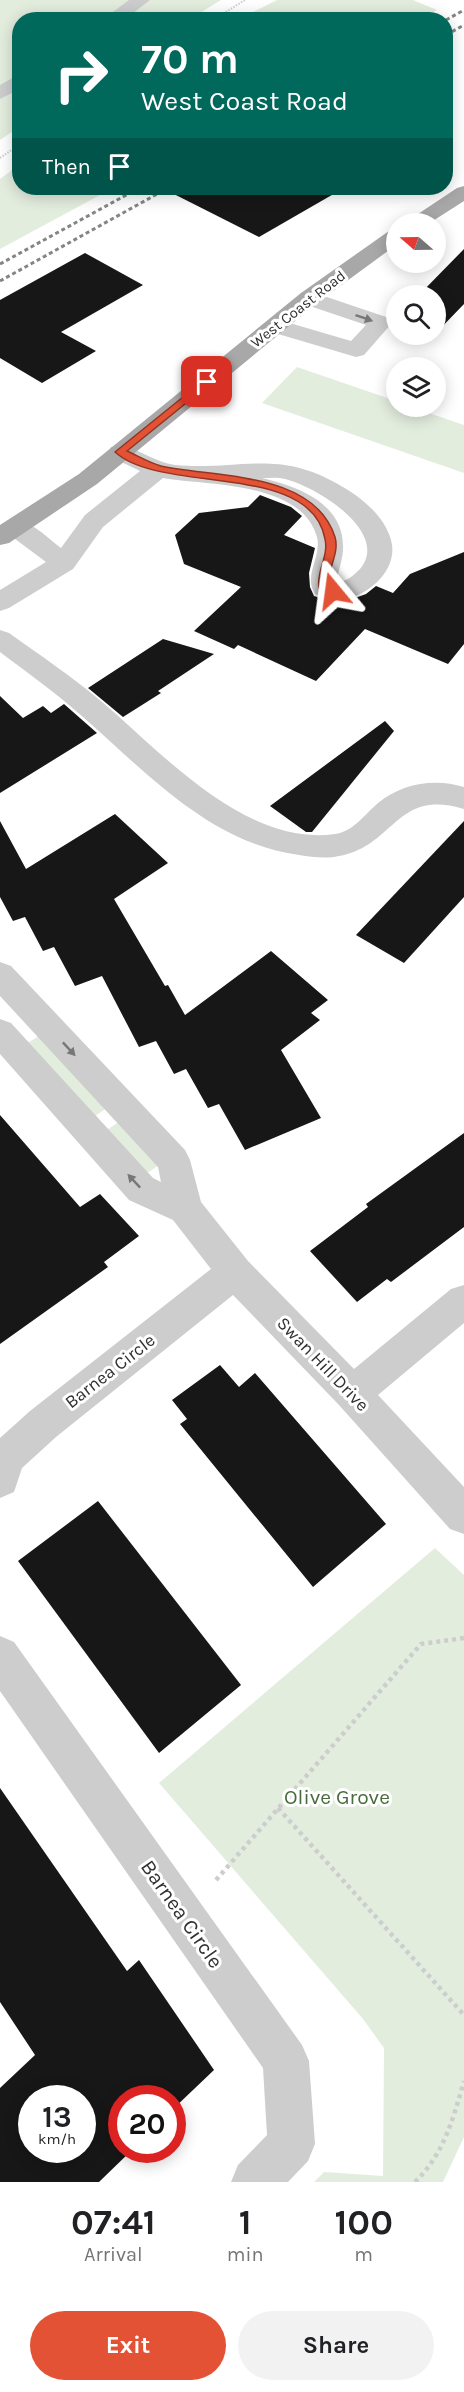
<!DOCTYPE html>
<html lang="en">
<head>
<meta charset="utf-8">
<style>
	:root { --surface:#fff; --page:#f2f2f2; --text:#202124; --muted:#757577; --accent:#e45235 }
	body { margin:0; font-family:Karla,sans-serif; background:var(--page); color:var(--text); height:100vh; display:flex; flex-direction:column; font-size:22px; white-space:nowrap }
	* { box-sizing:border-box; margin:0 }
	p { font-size:20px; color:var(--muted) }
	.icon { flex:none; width:33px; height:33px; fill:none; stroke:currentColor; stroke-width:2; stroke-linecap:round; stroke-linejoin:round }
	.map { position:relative; height:2182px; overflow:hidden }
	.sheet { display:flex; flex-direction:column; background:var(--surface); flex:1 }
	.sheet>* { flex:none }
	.top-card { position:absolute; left:12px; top:12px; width:441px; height:183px; border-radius:24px; box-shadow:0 3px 15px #0003; background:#00695c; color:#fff; overflow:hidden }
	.needle { width:39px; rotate:290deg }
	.fabs { position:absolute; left:386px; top:213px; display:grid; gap:12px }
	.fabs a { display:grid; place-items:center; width:60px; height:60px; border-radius:50%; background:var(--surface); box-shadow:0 3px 15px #0003; font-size:30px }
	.speed { position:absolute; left:18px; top:2085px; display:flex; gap:12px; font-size:30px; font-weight:700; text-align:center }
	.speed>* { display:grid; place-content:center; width:78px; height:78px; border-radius:50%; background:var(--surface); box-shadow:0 3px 15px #0003; line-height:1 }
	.speed small { font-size:15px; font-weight:400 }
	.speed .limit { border:9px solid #d22; background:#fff; color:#111 }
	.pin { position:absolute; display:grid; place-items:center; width:51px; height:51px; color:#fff; margin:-26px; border-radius:12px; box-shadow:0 3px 9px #0006 }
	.me { position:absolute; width:66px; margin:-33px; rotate:344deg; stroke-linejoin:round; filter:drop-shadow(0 0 4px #0008) }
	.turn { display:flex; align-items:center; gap:21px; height:126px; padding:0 30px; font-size:27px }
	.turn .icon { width:78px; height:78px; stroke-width:2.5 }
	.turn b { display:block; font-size:42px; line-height:51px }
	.then { display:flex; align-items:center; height:57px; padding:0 30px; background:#0003; gap:12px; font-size:22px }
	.eta { display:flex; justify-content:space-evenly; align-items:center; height:102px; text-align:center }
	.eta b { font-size:36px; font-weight:700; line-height:42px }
	.primary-button { display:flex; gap:12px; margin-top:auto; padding:12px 30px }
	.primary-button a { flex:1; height:69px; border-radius:36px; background:var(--accent); color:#fff; font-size:24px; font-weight:700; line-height:69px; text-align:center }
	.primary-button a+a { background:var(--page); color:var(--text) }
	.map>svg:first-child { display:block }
	.green { fill:#e3edde }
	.building { fill:#171717; fill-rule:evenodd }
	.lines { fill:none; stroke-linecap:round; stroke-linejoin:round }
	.path-far1 { stroke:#cdcdcd; stroke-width:2; stroke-dasharray:1.5 1.5; stroke-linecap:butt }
	.path { stroke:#cdcdcd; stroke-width:4.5; stroke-dasharray:4 4; stroke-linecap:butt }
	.minor { fill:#cdcdcd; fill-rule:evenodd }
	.major { fill:#a8a8a8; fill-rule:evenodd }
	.rail { stroke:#858585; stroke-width:3; stroke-dasharray:4 3; stroke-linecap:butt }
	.oneway { fill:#777 }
	.route { fill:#e45235; stroke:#943522; stroke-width:1.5 }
	.labels { text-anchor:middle; stroke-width:6; stroke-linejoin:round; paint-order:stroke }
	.far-street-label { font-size:15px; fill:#303030; stroke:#fff }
	.street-label { font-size:18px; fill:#303030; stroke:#fff }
	.near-park-label { font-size:21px; fill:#486c3d; stroke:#fff }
	.near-street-label { font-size:21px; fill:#303030; stroke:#fff }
</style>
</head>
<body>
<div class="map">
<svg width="464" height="2182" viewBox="0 0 464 2182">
	<rect width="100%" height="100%" fill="#fff"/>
	<g class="green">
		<polygon points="0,0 221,0 190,19 20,20 19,127 0,140"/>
		<polygon points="277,0 413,0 437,10 420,20 239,19"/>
		<polygon points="19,165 20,188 113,188 0,249 0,179"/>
		<polygon points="297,367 396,401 396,406 411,407 464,425 464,473 262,403"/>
		<polygon points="44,1033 111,1105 91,1119 24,1045"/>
		<polygon points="123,1119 164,1162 144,1175 104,1132"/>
		<polygon points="435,1548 464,1575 464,2137 443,2182 314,2182 324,2172 383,2176 384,2048 363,2019 159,1783"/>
	</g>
	<g class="building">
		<polygon points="162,188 344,188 259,237"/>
		<polygon points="464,249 464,304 435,334 435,296 418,296"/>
		<polygon points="85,253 143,285 61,332 96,351 42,383 0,358 0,300"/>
		<polygon points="260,495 291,507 302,516 284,535 315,548 309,573 310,587 314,596 326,600 347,601 366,594 376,586 393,593 410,574 464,552 464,644 448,664 365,629 316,681 238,645 234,649 194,631 241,587 184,564 175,535 199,513 248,507"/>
		<polygon points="163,639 214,654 158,691 161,693 123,717 88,688"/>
		<polygon points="0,696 23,718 43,706 51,713 64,704 97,733 0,793"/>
		<polygon points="385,721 394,731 312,832 306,832 270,806"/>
		<polygon points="115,814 168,863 114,899 165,986 168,985 185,1015 271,951 328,1000 311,1013 320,1020 281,1050 321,1118 245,1150 219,1104 208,1108 186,1069 174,1074 156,1041 139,1047 102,976 75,986 54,947 43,951 25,917 13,921 0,897 0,821 26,869"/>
		<polygon points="464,821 464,897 404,963 356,935"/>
		<polygon points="0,1115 80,1207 100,1194 139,1236 104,1262 108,1267 0,1344"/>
		<polygon points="464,1133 464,1227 391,1282 387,1279 357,1302 310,1251 368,1207 366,1204"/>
		<polygon points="220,1365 239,1387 255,1373 386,1524 313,1587 180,1424 187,1419 172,1400"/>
		<polygon points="98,1501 241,1685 159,1753 18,1561"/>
		<path d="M0 1788 127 1971 139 1960 214 2070 172 2110V2098H122V2150H132L99 2182H0V2088L35 2055 0 2002ZM32 2098H82V2150H32Z"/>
	</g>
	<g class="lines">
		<g class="path-far1">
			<polyline points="213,20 245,0"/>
			<polyline points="0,158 20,144"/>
		</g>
		<g class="path">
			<polyline points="278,1808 464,2015"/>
			<polyline points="216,1880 421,1644 464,1638"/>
			<path d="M415 2182C444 2154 453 2119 464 2081"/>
		</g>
		<g class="minor">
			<polygon points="129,0 150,0 124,20 102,20"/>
			<polygon points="20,74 20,89 0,99 0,85"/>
			<polygon points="309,291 389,318 392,323 364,355 356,357 268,331 265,326 268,321 276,319 351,341 366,325 301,303 298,298 301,293"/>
			<path d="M120 445C139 449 155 462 175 465 237 471 276 449 336 483 358 495 384 514 391 540 399 568 371 594 346 599 335 601 325 597 315 594 303 576 322 556 317 537 301 481 208 486 163 478L103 527 73 569 9 608 0 611V590L46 562 7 533 3 527 7 521C28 516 46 537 61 548L85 515 140 471 111 457 108 452 111 447ZM262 478C270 478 278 477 285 479 315 486 391 532 360 569 353 576 346 582 337 582 338 570 344 557 343 545 342 502 296 486 262 478Z"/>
			<path d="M0 630 9 633C40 655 71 676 101 701 162 753 246 847 335 834 353 832 365 814 378 803 402 783 435 778 464 787V809C396 788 395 846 339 856 326 859 312 857 299 855 210 843 147 773 83 717 57 694 28 673 0 652Z"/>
			<polygon points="0,962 11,966 185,1150 190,1160 201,1202 248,1261 354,1369 451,1289 464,1285 464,1323 378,1395 464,1487 464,1534 450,1529 339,1405 233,1295 56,1437 22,1468 14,1492 0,1498 0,1438 30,1411 211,1269 173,1220 129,1200 0,1054 0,1019 11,1023 153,1178 161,1182 158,1167 0,996"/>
			<polygon points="0,1636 14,1642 302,2045 309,2061 315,2144 308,2161 288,2182 231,2182 238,2165 267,2135 263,2068 0,1691"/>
		</g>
		<g class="major">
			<polygon points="464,186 464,201 428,224 403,224 457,188"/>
			<polygon points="396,229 396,245 317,303 97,484 9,543 0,545 0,525 79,474 301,293 389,231"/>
		</g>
		<g class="rail">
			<polyline points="446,20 464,10"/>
			<polyline points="446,35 464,25"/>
			<polyline points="0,264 139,188"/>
			<polyline points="0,281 168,188"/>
		</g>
	</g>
	<defs><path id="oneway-solid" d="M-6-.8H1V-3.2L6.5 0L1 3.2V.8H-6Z" transform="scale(1.5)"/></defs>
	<g class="oneway">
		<use href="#oneway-solid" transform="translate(364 318) rotate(19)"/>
		<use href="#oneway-solid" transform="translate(69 1049) rotate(47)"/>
		<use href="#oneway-solid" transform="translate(134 1181) rotate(-133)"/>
	</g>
	<path class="route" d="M204 380 212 382 127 451C138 456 150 463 161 466 216 478 314 471 335 537 340 554 326 571 329 586L337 589V594H330L319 588C316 572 329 556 325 539 311 461 162 495 115 452Z"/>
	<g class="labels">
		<g class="far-street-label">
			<text transform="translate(298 309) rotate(-38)" y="5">West Coast Road</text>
		</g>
		<g class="street-label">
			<text transform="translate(323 1364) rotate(46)" y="6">Swan Hill Drive</text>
			<text transform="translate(110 1371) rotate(-38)" y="6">Barnea Circle</text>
		</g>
		<g class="near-park-label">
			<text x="337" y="1804">Olive Grove</text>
		</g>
		<g class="near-street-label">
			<text transform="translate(182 1914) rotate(55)" y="7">Barnea Circle</text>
		</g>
	</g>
</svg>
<div class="fabs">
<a><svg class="needle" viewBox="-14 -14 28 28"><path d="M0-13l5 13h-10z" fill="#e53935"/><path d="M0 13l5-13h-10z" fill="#757577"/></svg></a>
<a><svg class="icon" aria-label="search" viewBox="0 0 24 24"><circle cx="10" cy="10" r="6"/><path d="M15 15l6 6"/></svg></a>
<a><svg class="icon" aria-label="layers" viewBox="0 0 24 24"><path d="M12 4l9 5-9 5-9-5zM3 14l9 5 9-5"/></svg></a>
</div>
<div class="speed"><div>13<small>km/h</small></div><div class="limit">20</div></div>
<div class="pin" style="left:207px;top:382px;background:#d93025"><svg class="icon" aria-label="arrive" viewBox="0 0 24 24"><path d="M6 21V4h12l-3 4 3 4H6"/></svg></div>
<svg class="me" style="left:333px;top:591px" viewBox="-20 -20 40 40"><path d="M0-17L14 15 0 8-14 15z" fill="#e45235" stroke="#fff" stroke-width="4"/></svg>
<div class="top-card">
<div class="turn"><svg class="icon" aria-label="right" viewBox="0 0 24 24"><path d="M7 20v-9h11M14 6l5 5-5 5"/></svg><div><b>70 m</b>West Coast Road</div></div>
<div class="then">Then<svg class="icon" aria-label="arrive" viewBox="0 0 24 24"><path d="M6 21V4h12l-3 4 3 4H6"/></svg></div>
</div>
</div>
<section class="sheet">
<div class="eta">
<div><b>07:41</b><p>Arrival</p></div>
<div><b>1</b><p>min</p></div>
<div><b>100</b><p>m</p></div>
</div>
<div class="primary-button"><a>Exit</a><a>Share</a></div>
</section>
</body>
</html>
